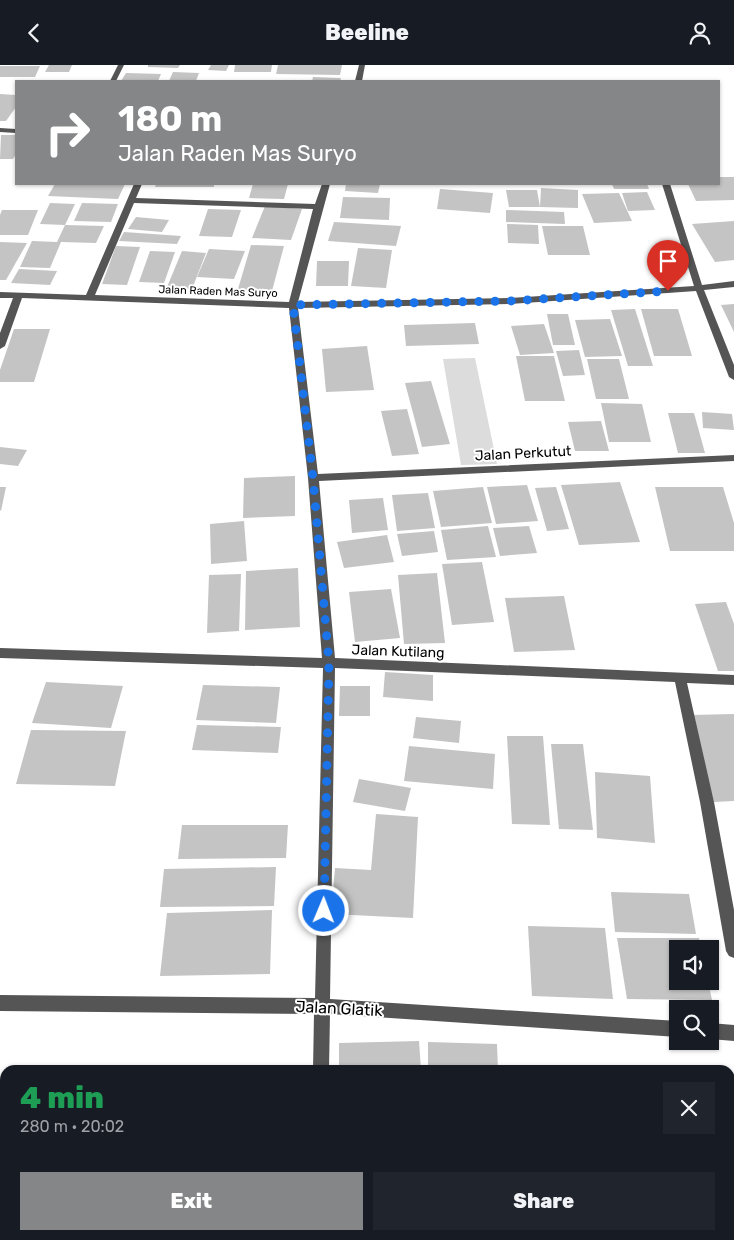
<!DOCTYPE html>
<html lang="en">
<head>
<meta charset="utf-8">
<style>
	:root { --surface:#171b24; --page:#20242c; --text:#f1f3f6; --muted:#9ea1a6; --accent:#858687 }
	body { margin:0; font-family:Rubik,sans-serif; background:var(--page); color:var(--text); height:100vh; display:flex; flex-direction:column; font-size:19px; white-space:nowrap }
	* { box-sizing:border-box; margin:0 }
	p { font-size:16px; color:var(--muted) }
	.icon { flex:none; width:28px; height:28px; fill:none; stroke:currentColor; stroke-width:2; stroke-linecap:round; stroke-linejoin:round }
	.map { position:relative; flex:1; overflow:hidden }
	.sheet { position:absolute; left:0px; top:1000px; width:735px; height:175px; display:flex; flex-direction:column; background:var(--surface); border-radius:15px 15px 0 0; box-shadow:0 1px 4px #0004 }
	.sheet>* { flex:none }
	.guide { position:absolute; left:15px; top:15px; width:705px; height:105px; border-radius:0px; box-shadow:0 1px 4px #0004; background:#858687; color:#fff; overflow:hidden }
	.buttons { position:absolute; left:669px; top:875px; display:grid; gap:10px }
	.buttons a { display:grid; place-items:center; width:50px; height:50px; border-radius:0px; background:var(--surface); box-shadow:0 1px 4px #0004; font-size:25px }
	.pin { position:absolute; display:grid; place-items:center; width:42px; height:42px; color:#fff; margin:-51px -21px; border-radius:50% 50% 50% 0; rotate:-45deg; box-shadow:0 0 5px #0007 }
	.pin .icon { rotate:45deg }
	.me { position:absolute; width:55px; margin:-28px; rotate:1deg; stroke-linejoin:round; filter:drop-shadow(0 0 4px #0008) }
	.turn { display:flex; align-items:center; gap:18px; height:105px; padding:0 20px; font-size:22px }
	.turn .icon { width:65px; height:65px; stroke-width:2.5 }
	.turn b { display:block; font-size:35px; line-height:42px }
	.round { display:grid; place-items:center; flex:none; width:52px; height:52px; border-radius:0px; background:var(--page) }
	.summary { display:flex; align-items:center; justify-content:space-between; height:85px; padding:0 20px }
	h1 { font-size:30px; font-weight:800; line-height:38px; color:#1e9e55 }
	.action { display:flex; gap:10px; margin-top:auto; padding:10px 20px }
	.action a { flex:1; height:58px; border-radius:0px; background:var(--accent); color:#fff; font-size:20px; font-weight:800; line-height:58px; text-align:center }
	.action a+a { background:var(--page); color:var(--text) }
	header { display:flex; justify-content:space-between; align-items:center; height:65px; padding:0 20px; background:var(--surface); font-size:22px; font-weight:800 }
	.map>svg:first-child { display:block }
	.green { fill:#dcdcdc }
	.building { fill:#c4c4c4 }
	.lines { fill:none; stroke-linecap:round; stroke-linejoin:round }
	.minor { fill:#555; fill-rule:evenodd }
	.route { stroke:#1a73e8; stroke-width:9; stroke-dasharray:0 16.2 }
	.labels { text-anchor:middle; stroke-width:4; stroke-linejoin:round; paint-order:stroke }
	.far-street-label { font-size:11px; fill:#000; stroke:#fff }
	.street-label { font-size:14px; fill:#000; stroke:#fff }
	.near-street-label { font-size:16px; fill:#000; stroke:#fff }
</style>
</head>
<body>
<header><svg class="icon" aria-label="back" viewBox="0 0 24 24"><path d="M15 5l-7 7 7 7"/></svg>Beeline<svg class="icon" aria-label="person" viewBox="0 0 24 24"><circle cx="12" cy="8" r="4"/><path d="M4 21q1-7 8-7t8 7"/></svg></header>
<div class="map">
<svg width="734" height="1175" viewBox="0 0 734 1175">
	<rect width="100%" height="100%" fill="#fff"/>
	<polygon class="green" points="475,293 497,399 461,400 443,294"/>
	<g class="building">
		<polygon points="49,0 72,0 69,7 45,7"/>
		<polygon points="148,0 180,0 178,3 148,2"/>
		<polygon points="211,0 229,0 226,6 208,5"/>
		<polygon points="235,0 272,0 271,7 234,7"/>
		<polygon points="278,0 342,0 340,10 276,9"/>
		<polygon points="0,1 40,1 35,12 0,12"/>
		<polygon points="173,7 199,8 196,16 169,16"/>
		<polygon points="126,8 161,9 158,16 121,16"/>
		<polygon points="313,12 341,13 340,16 312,16"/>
		<polygon points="0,29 16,30 16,42 6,56 0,56"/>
		<polygon points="1,70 16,70 16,89 13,94 0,94"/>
		<polygon points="719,112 734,112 734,135 696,136 688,119 719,119"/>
		<polygon points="55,119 125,119 118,134 48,131"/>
		<polygon points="156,119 214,119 214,122 155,122"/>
		<polygon points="253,119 288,119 284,134 249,133"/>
		<polygon points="346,119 380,119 378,128 345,126"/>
		<polygon points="612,119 647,119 649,124 614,124"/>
		<polygon points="541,123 578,125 578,143 540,142"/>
		<polygon points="440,124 493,128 490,148 437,144"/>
		<polygon points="506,125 537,125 540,142 509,142"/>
		<polygon points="647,127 655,145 628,146 622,128"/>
		<polygon points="619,128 632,156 594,158 582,129"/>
		<polygon points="343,132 390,133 389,155 340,153"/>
		<polygon points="50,138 75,139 65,160 40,159"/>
		<polygon points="82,138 118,139 111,157 74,156"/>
		<polygon points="265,141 302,144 291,175 252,173"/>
		<polygon points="208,144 241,145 232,172 199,171"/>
		<polygon points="2,145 38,145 28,170 0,170 0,150"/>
		<polygon points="506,145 564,147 565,159 506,157"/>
		<polygon points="136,152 169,155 162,167 128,164"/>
		<polygon points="734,156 734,195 715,197 692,159"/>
		<polygon points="334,157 401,161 396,181 328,176"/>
		<polygon points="507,159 538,160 539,179 508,178"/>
		<polygon points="65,160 104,161 96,178 61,177 50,203 20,202 32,176 57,177"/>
		<polygon points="542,161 583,161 590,190 548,190"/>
		<polygon points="124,167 181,171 177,179 119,176"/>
		<polygon points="0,177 27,178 6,215 0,215"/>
		<polygon points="251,180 284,181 272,226 238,224"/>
		<polygon points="116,181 140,182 127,220 102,219"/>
		<polygon points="358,183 392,185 386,223 351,221"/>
		<polygon points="209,184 245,186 234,214 197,212"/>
		<polygon points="150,186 175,187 164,218 139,217"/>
		<polygon points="182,186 206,188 192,224 167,222"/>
		<polygon points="317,196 349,196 348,221 316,221"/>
		<polygon points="19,204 57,206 50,220 11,218"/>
		<polygon points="734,239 734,267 721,240"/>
		<polygon points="635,244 653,301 628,301 611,245"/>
		<polygon points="641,244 678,244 692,291 654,291"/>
		<polygon points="547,249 568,249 575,280 553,280"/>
		<polygon points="610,254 622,291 585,292 575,255"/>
		<polygon points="475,258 479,279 406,281 404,260"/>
		<polygon points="544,259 554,288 520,290 511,261"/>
		<polygon points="14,264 50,264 34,317 0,317 0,305"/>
		<polygon points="367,281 374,325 326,327 322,284"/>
		<polygon points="579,285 585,310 563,311 556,286"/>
		<polygon points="516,291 554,291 565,336 525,336"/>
		<polygon points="587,294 619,294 629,334 596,334"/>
		<polygon points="431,316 450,379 422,382 405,318"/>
		<polygon points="601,338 642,339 651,377 609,377"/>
		<polygon points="407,344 419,389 392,391 381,346"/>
		<polygon points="702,347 732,349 734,365 703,363"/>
		<polygon points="668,348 694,348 705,388 678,388"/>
		<polygon points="601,356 609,386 575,386 568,357"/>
		<polygon points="0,382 27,385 18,401 0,399"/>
		<polygon points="295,411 295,451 243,453 244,413"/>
		<polygon points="620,417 640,477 579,480 561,420"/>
		<polygon points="527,420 538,456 496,459 487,422"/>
		<polygon points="0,422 6,422 1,446 0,445"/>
		<polygon points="483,422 492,458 441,462 433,426"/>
		<polygon points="556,422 569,464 547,466 535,423"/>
		<polygon points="655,422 723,422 734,458 734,486 670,486"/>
		<polygon points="428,428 435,463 397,466 392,430"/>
		<polygon points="383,433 388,465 352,468 349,435"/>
		<polygon points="244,456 247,496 211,499 210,459"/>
		<polygon points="488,461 496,492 447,495 441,465"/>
		<polygon points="529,461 537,488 500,491 493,463"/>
		<polygon points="434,466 438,487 402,491 397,469"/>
		<polygon points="387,470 394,497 344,503 337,477"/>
		<polygon points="482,497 494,557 452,560 442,499"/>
		<polygon points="298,503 300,562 245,565 246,506"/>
		<polygon points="437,508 445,578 404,579 398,510"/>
		<polygon points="241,509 239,566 207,568 209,510"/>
		<polygon points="391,524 400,573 355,577 349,527"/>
		<polygon points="564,531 575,585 514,587 505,533"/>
		<polygon points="726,537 734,559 734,606 718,606 695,539"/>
		<polygon points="385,607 433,610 433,636 383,632"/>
		<polygon points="46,617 123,621 111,663 32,658"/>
		<polygon points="203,620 280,622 276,658 196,655"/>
		<polygon points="340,621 370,621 370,651 339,651"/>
		<polygon points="734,649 734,736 714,737 691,650"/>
		<polygon points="416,652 461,656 459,678 413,673"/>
		<polygon points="197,660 281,662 278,688 192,685"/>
		<polygon points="31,665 126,666 115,721 16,719"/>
		<polygon points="507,671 543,671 550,760 512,759"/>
		<polygon points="551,679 583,679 593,765 559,764"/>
		<polygon points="409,681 495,689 493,724 404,716"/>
		<polygon points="595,707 650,711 655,778 597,773"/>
		<polygon points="359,714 411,723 405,746 353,737"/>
		<polygon points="376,749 418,752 413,853 331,849 335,803 371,805"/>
		<polygon points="182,760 288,760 286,793 178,794"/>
		<polygon points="276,802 274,841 160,842 164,804"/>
		<polygon points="611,827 689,829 696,869 615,867"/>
		<polygon points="272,845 270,909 160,911 167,848"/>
		<polygon points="528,861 605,863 613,934 532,931"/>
		<polygon points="617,873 699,873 701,884 678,884 678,916 708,916 712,935 627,934"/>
		<polygon points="419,976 421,1005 339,1005 339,978"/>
		<polygon points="428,977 497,979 498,1005 428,1005"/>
		<rect x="730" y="1041" width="4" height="64"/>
		<polygon points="595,1170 643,1170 696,1175 596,1175"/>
	</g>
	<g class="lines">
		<g class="minor">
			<polygon points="118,0 124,0 116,16 110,16"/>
			<polygon points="359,0 365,0 362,16 355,16"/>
			<polygon points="0,63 16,64 16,68 0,67"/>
			<path d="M134 119H142L136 133 315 139 322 119H330L298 237 510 233 694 221 662 119H670L702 220 734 216V222L704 225 734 300V315L729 312 696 226 510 239 298 243 318 409 734 390V396L319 416 335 593 734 610V620L687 618 714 737 734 845V893L729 891 726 886 700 737 675 617 335 603 330 934 678 956V972L330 949 329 1005H313L314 949 0 946V930L315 933 323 603 0 593V583L322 593 308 413 289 243 22 233 5 281 0 284V268L13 233H0V227L86 230ZM134 138 313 144 289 237 95 230Z"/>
			<polygon points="710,958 734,960 734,976 710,974"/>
			<rect x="308" y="1170" width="18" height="5"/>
		</g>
	</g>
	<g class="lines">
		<polyline class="route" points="324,846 329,598 313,413 293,240 510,236 668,226"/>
	</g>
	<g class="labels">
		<g class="far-street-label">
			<text transform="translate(218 226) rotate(2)" y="4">Jalan Raden Mas Suryo</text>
		</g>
		<g class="street-label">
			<text transform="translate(523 388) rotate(-3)" y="5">Jalan Perkutut</text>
			<text transform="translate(398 586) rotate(2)" y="5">Jalan Kutilang</text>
		</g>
		<g class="near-street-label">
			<text transform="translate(339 943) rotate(3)" y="6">Jalan Glatik</text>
		</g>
	</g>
</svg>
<div class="buttons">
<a><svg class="icon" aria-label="sound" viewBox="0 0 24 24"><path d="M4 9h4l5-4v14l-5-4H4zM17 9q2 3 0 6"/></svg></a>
<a><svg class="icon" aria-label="search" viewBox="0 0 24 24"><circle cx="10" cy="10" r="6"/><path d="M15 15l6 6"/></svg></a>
</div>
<div class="pin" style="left:668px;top:226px;background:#d93025"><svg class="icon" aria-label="arrive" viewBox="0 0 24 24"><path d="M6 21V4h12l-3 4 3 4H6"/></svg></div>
<svg class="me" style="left:324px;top:846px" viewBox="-20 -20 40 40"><circle r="17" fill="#1a73e8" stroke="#fff" stroke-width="3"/><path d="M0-11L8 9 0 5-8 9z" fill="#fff"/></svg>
<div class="guide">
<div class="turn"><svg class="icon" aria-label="right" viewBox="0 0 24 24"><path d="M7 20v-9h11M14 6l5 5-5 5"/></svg><div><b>180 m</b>Jalan Raden Mas Suryo</div></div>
</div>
<section class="sheet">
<div class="summary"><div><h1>4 min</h1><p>280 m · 20:02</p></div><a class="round"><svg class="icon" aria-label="close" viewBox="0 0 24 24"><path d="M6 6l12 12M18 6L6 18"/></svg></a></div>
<div class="action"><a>Exit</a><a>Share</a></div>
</section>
</div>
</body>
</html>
